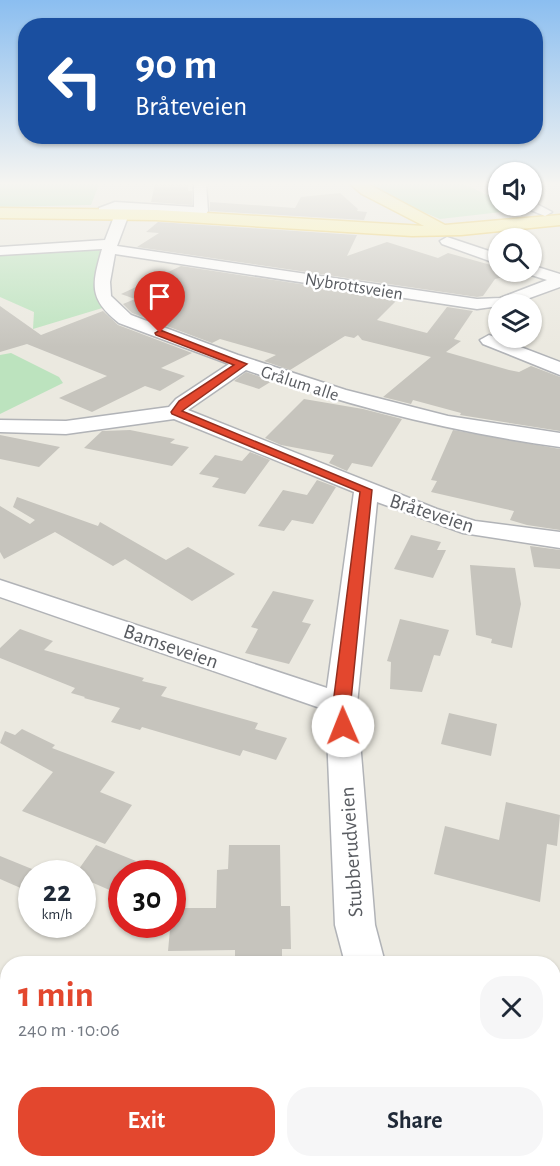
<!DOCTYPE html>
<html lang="en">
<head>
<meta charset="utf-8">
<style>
	:root { --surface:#fff; --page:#f6f6f7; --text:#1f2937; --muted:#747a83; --accent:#e3472e }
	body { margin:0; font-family:"Alegreya Sans",sans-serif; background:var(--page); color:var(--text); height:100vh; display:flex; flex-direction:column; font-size:22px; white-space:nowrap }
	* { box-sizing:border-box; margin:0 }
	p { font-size:20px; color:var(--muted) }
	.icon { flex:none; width:33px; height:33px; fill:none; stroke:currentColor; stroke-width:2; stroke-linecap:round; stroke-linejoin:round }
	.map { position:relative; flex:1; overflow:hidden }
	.side { position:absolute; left:0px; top:956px; width:561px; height:212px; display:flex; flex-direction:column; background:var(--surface); border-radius:24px 24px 0 0; box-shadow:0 2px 4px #0004 }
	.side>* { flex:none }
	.hud { position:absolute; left:18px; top:18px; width:525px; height:126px; border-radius:24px; box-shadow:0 2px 4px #0004; background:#1a4fa0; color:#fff; overflow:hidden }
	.buttons { position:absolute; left:488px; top:162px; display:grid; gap:12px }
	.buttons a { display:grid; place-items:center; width:54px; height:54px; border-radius:50%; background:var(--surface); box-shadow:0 2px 4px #0004; font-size:30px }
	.speed { position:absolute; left:18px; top:860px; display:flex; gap:12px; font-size:30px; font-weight:700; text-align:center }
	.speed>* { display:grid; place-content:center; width:78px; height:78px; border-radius:50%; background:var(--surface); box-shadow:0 2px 4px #0004; line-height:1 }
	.speed small { font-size:15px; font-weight:400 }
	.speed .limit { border:9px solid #d22; background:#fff; color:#111 }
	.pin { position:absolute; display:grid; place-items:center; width:51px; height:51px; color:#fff; margin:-62px -26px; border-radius:50% 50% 50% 0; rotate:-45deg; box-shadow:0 0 6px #0007 }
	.pin .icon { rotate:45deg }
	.me { position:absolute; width:66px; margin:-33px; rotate:359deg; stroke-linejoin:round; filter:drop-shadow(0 0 4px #0008) }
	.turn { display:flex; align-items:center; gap:21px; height:126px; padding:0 18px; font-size:27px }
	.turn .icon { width:78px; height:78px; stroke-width:2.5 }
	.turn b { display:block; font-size:42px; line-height:51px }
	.round { display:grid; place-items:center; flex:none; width:63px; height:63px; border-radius:24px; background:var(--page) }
	.overview { display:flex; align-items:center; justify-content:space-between; height:102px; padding:0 18px }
	h1 { font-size:36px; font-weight:700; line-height:45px; color:var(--accent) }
	.button { display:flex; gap:12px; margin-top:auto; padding:12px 18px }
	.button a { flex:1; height:69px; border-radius:24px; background:var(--accent); color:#fff; font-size:24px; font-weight:700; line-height:69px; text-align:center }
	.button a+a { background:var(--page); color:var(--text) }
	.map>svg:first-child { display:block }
	.green { fill:#bce3be }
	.building { fill:#c6c4bd }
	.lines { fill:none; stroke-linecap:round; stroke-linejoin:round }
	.minor-casing { stroke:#b1b3b7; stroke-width:3 }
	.major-casing { stroke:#eccb58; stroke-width:3 }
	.minor { fill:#fff; fill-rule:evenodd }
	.major { fill:#fcf3a4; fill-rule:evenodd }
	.route { fill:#e3472e; stroke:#942e1e; stroke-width:1.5 }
	.labels { text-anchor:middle; stroke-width:5; stroke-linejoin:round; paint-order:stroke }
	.far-street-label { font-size:18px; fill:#595c61; stroke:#fff }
	.street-label { font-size:21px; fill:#595c61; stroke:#fff }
</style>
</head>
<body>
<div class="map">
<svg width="560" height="1166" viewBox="0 0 560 1166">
	<rect width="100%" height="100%" fill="#ebe9e0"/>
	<g class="green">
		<polygon points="0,184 99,184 91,205 0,207"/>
		<polygon points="365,184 464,184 498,200 498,206 509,206 519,210 440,219 383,195"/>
		<polygon points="96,248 102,253 109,306 33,329 34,312 0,297 0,255"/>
		<polygon points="11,353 59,377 63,383 0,414 0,355"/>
	</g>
	<g class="building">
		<polygon points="155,184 188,184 188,191 192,191 192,205 151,202"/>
		<polygon points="340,193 358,209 357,211 367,212 364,220 210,211 210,202 295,208 301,197"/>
		<polygon points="158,222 357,235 347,256 387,242 438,258 448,253 498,267 498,272 520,273 495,279 483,296 477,297 137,247 159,233 146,232"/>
		<polygon points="181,266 398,299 377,320 427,333 447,307 473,311 454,339 461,341 446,352 509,370 519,372 531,366 560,377 560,431 460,415 461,413 413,400 411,404 383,397 431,357 362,340 358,335 354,338 345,336 290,370 264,361 276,355 220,339 212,343 132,313 123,304 135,299 121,294"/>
		<polygon points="0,306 41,335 103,311 118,325 192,353 161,368 185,376 160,391 145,386 92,412 59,398 107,376 27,344 0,352"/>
		<polygon points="246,372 272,381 259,389 234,381"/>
		<polygon points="304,399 363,409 402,419 372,467 352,463 347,471 329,463 334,455 281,445 265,438"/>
		<polygon points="130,430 175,439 170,443 189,447 172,466 84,448 102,431"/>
		<polygon points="453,430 560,449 560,530 527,525 510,520 514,511 431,492 437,481 431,480"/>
		<polygon points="0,435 60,447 39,467 0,459"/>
		<polygon points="250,452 270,460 245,494 212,487 219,478 199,474 215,455 242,461"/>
		<polygon points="317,480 336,487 313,524 292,520 284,531 258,526 283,490 307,495"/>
		<polygon points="17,497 98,526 100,522 166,560 188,547 235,574 192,601 125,559 113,566 55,532 4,559 0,552 0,506 30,524 35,520 13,507"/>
		<polygon points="411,535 441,542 437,550 446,550 433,578 394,569"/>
		<polygon points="530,546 560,550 560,569 534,567"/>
		<polygon points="470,565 515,568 521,604 512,648 491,643 492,639 476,635"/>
		<polygon points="273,591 314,600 302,622 311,624 289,664 245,653 258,629 251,627"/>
		<polygon points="400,619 449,630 440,656 434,655 422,692 390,689 391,662 387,661"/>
		<polygon points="20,629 53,641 44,650 144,678 142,681 167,687 161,696 258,723 255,729 287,738 276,760 243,750 240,756 142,727 140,730 111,722 120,708 84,698 85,697 71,693 75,688 0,658 0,648"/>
		<polygon points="449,713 497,724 491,756 441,744"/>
		<polygon points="22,729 55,745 52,748 115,772 100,792 132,805 105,844 22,811 53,772 0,743 5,731 15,735"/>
		<polygon points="506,802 560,815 557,846 547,844 540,902 434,874 445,826 499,840"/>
		<polygon points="96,845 136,861 127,873 122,873 122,881 114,892 82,878 82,873 76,873"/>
		<polygon points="229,845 280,845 281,906 290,906 291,949 282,949 282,961 235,961 235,950 168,951 172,908 216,908 217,870 228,869"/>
		<polygon points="0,856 32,869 32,893 0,879"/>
	</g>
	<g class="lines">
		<g class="minor-casing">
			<g id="minor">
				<path d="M194 184H206L208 211 202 220H192V214L124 211 129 214 117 246 477 299 500 298 547 280 525 273 524 272H531V265L560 274V287L513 304 477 309 115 254 110 282 111 296 131 315 238 355 346 390 448 416 560 433V447C452 432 348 406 246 370L188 410 437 509 475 521 560 532V548L463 533 377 502 357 704 375 925 385 963H345L335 925 326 710 0 597V580L327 688 354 492 174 419 66 434 0 432V420L66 421 169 407 176 399 229 364 119 323C88 299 92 284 102 249L0 255V247L105 240 115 214 121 210 99 214V208L115 202 194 207Z"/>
				<polygon points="490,184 498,184 498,190"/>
				<polygon points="531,201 552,212 545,216 526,208 525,206 531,206"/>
				<polygon points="447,237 498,254 498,264 442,244 440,241"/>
				<polygon points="489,335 560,362 560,375 483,344 480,340"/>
				<polygon points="393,1160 441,1160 443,1166 395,1166"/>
			</g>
		</g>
		<g class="major-casing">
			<polygon id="major" points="350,184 368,184 445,225 560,215 560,225 461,235 412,236 156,220 0,218 0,208 156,210 424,226 362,194"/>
		</g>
		<use href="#minor" class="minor"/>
		<use href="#major" class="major"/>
	</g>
	<linearGradient id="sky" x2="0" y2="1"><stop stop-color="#8bbef0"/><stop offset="0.53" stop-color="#f6f5f1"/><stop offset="1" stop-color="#f6f5f1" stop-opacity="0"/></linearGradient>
	<rect width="560" height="347" fill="url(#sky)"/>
	<polygon class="route" points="160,330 247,364 182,411 372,490 348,730 337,730 333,704 360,492 172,414 171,412 179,401 234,365 156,335 155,333"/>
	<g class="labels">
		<g class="far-street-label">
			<text transform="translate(354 286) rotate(9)" y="6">Nybrottsveien</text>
			<text transform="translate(300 383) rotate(18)" y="6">Grålum alle</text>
		</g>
		<g class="street-label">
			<text transform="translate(432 513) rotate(18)" y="7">Bråteveien</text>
			<text transform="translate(171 646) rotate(19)" y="7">Bamseveien</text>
			<text transform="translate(351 852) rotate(-94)" y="7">Stubberudveien</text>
		</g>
	</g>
</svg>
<div class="buttons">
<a><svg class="icon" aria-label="sound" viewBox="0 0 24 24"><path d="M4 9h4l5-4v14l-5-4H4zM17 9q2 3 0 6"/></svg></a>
<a><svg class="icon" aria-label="search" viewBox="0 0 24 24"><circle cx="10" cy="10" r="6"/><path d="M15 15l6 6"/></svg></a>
<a><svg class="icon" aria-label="layers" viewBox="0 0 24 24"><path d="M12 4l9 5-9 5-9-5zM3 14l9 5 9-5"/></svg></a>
</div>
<div class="speed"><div>22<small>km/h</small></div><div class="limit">30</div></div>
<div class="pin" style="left:160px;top:333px;background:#d93025"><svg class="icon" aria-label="arrive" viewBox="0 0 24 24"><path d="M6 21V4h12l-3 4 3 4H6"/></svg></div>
<svg class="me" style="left:343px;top:726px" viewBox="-20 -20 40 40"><circle r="19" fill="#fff"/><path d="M0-13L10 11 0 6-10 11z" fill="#e3472e"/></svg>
<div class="hud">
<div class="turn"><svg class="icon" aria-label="left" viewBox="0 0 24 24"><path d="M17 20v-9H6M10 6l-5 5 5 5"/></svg><div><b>90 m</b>Bråteveien</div></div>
</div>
<section class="side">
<div class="overview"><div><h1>1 min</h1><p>240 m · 10:06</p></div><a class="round"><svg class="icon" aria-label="close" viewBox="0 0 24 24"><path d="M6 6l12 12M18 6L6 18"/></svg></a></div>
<div class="button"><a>Exit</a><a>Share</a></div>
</section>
</div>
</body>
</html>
